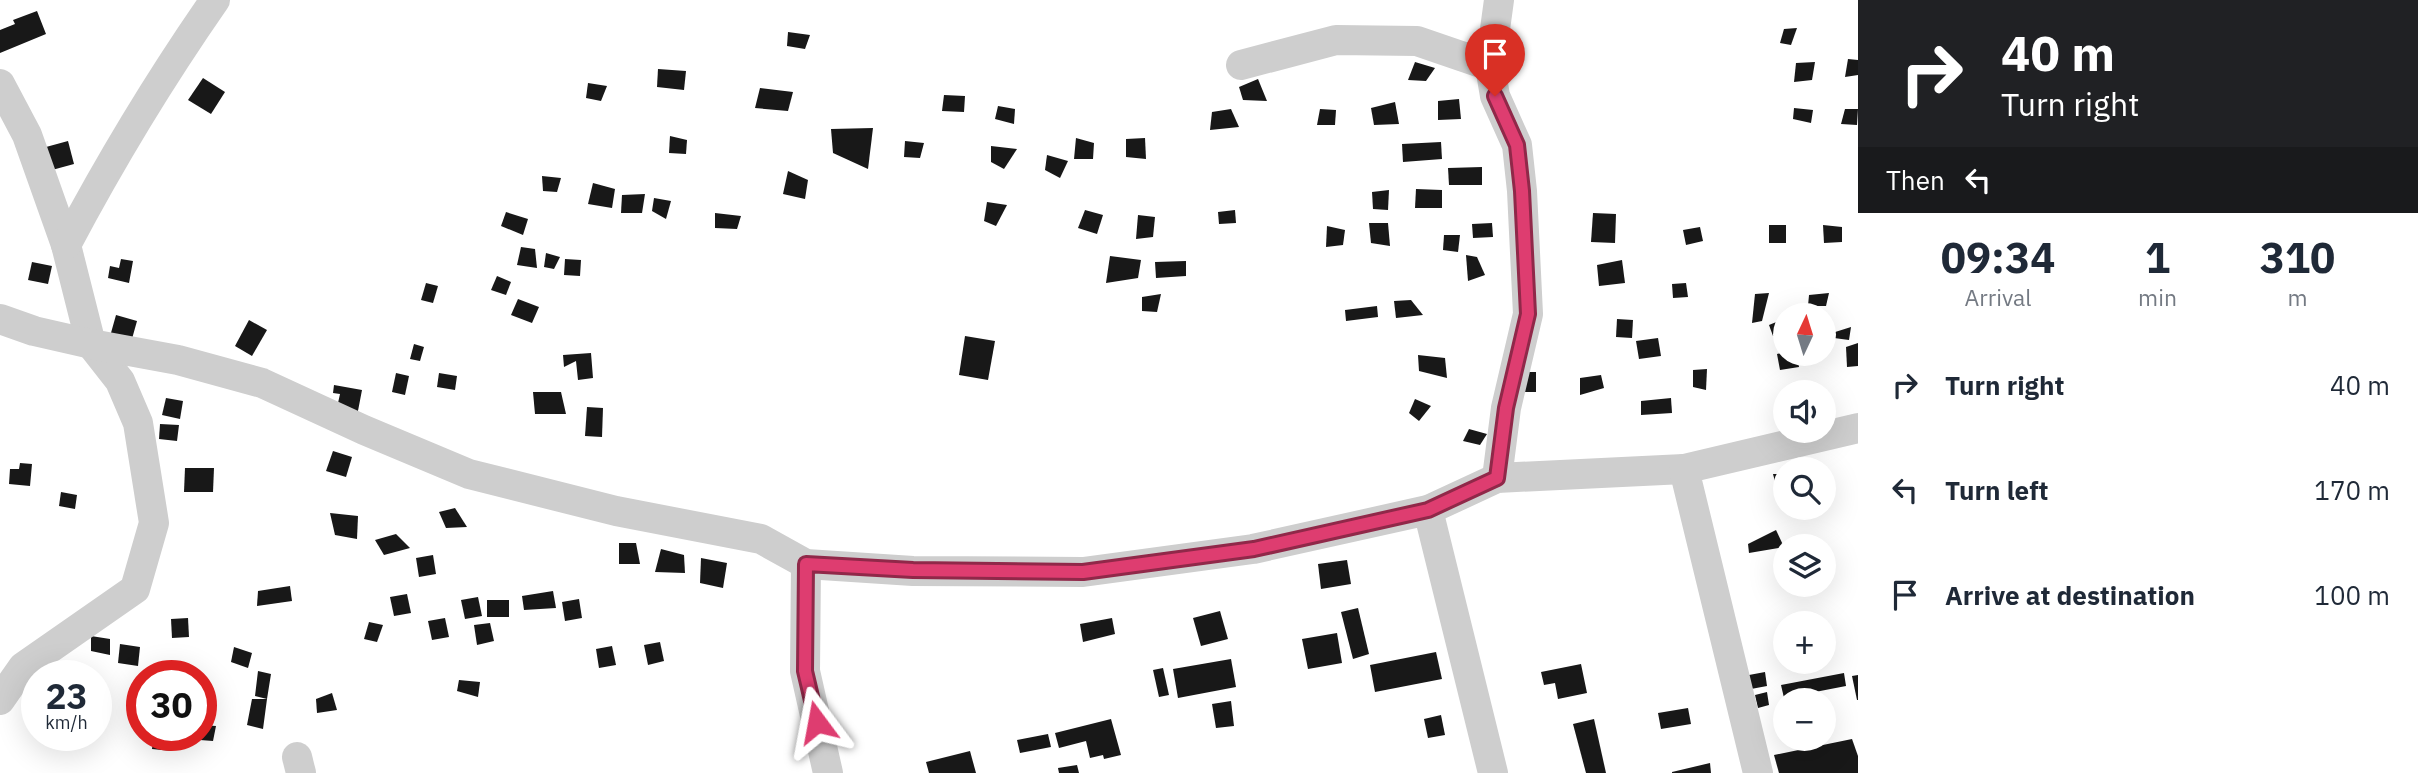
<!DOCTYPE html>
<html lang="en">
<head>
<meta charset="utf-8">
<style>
	:root { --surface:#fff; --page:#f6f6f7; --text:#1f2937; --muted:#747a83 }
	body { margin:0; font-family:"IBM Plex Sans",sans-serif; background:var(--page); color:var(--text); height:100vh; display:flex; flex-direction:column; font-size:26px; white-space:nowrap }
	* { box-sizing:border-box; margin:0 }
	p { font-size:23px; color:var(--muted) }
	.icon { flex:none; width:38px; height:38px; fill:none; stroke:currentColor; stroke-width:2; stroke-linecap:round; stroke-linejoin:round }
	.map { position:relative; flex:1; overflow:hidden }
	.drawer { display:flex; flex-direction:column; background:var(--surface); width:560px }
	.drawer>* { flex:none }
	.top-card { background:#202124; color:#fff; overflow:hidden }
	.needle { width:46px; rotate:4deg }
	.fabs { position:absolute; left:1773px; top:303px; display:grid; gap:14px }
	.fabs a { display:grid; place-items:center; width:63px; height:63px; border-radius:50%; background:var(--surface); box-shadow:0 7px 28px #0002; font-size:35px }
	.speed { position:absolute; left:21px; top:660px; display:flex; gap:14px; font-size:35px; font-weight:700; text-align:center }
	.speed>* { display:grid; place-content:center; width:91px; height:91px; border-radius:50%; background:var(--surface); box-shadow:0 7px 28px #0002; line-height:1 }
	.speed small { font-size:18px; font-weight:400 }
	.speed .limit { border:10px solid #d22; background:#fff; color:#111 }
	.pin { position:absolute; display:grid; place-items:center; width:60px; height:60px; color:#fff; margin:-72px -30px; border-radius:50% 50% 50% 0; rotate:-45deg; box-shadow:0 0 7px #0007 }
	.pin .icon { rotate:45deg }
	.me { position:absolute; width:77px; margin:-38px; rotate:347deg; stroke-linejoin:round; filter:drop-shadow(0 0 5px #0008) }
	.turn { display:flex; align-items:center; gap:24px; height:147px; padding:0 28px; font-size:32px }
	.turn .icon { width:91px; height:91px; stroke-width:2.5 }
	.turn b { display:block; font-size:49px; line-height:60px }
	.then { display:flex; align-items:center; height:66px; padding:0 28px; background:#0003; gap:14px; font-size:26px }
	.eta { display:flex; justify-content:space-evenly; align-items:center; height:119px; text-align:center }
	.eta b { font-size:42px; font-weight:800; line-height:49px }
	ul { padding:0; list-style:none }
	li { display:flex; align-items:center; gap:21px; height:105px; padding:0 28px }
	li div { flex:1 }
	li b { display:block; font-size:26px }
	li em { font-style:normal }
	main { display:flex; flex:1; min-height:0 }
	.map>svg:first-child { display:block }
	.building { fill:#181818 }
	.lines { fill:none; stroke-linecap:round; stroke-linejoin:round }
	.minor { stroke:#cecece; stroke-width:30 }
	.route-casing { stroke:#902849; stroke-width:18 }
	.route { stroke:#de3d70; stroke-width:12 }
</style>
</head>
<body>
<main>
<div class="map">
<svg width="1858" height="773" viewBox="0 0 1858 773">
	<rect width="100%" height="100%" fill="#fff"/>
	<g class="building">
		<polygon points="37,11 46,34 0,53 0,30 15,24 13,20"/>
		<polygon points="1797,28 1791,45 1780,43 1784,29"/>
		<polygon points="788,32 810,35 805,49 787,46"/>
		<polygon points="1848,59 1858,60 1858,75 1845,77"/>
		<polygon points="1415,62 1435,68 1426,81 1408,80"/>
		<polygon points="1815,62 1812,80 1794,82 1796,63"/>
		<polygon points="658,69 686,71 684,90 657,87"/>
		<polygon points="203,78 225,92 211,114 188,100"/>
		<polygon points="1258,79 1267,101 1243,100 1239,87"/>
		<polygon points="588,83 607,86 601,101 586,98"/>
		<polygon points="760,88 793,92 788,111 755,108"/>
		<polygon points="944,95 965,96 964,112 942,111"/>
		<polygon points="1459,99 1461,119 1438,120 1438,101"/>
		<polygon points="1395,102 1399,124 1374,125 1371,108"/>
		<polygon points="998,106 1015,109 1014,124 995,119"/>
		<polygon points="1794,108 1813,110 1811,123 1793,119"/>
		<polygon points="1231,109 1239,127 1210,130 1212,112"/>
		<polygon points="1320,109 1336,110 1335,125 1317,125"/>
		<polygon points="1845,109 1858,109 1857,125 1841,124"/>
		<polygon points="873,128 868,169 833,153 831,129"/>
		<polygon points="670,136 687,140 686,154 669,153"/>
		<polygon points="1076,138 1094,143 1093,159 1074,159"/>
		<polygon points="1145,138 1146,159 1126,157 1126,139"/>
		<polygon points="68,141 74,164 52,170 46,147"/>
		<polygon points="905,141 924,143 920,158 904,157"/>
		<polygon points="1441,142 1442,159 1403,162 1402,144"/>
		<polygon points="991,146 1017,149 1004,169 991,162"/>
		<polygon points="1047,155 1068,161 1060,178 1045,170"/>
		<polygon points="1482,167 1482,185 1449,185 1448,168"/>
		<polygon points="788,171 808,180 805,199 783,194"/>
		<polygon points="542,176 561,178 557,192 543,191"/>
		<polygon points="593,183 615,189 612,208 588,204"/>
		<polygon points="1416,189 1442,190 1442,208 1415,208"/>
		<polygon points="1389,190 1388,210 1373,209 1372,192"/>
		<polygon points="645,194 642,213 621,213 622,195"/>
		<polygon points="654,198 671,201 666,219 652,211"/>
		<polygon points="987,202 1007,205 996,226 984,221"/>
		<polygon points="1085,210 1103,215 1097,234 1078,228"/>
		<polygon points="1235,210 1236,223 1219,224 1218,212"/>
		<polygon points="506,212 528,219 523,235 501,226"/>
		<polygon points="715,213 741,216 737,229 715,228"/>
		<polygon points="1593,213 1616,214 1615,243 1591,242"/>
		<polygon points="1138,215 1155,217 1153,237 1136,239"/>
		<polygon points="1369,223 1388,223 1390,246 1371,243"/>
		<polygon points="1492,223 1493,237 1473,238 1472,224"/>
		<rect x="1769" y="225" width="17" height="18"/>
		<polygon points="1823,225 1842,227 1842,242 1824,243"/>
		<polygon points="1327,226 1345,230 1343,245 1326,247"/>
		<polygon points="1700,227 1703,241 1686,245 1683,230"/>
		<polygon points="1444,235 1460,235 1458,252 1443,250"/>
		<polygon points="521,247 535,249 537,268 517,265"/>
		<polygon points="546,253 560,257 554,269 544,267"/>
		<polygon points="1466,255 1477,257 1485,275 1468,281"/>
		<polygon points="1110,256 1141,260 1138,278 1106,283"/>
		<polygon points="121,259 133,261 129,283 108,278 110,266 119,268"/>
		<polygon points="565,259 581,260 580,276 564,275"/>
		<polygon points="1622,260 1625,283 1599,286 1597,265"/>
		<polygon points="1186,261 1186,276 1156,278 1155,262"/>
		<polygon points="32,262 52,266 48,284 28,280"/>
		<polygon points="497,276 511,282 506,295 491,290"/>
		<polygon points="426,283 438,286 433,303 421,300"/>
		<polygon points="1686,283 1688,297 1673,298 1672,284"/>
		<polygon points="1769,293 1762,321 1752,323 1755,294"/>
		<polygon points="1829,293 1826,306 1808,306 1809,295"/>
		<polygon points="1161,294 1157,312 1142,311 1142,297"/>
		<polygon points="518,299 539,307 532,323 511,315"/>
		<polygon points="1411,300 1423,315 1396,318 1394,301"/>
		<polygon points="1377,306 1378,317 1346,321 1345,310"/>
		<polygon points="116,315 137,321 130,346 109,340"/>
		<polygon points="1617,319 1633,320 1632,338 1616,337"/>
		<polygon points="249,320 267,330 252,356 235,346"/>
		<polygon points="1781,320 1785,335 1773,336 1769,325"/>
		<polygon points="1851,327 1849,340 1834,338 1832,333"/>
		<polygon points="965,336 995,341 988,380 959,375"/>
		<polygon points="1658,338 1661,356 1639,359 1636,341"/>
		<polygon points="1858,343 1858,366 1847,367 1846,347"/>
		<polygon points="414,344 424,347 420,361 410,359"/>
		<polygon points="1785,352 1797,354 1799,367 1780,370 1777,354"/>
		<polygon points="591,353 593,378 578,380 576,361 564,367 563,355"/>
		<polygon points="1418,355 1445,358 1447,378 1419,371"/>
		<polygon points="1707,369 1706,390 1693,387 1693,370"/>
		<polygon points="1517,372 1536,372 1536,392 1518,392"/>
		<polygon points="396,373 409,376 405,395 392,392"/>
		<polygon points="439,373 457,376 455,390 437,387"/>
		<polygon points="1601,375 1604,388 1580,395 1580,378"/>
		<polygon points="334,385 362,390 357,416 336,412 340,394 333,393"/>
		<polygon points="533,392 561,392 566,414 535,414"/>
		<polygon points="166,398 183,401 180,419 162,415"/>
		<polygon points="1671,398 1672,413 1641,415 1641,401"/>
		<polygon points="1415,399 1431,406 1419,421 1409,413"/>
		<polygon points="587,407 603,408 602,437 585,436"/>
		<polygon points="160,424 179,425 177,441 159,439"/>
		<polygon points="1469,429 1487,434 1480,445 1463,441"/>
		<polygon points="333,451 352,457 346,477 326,471"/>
		<polygon points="20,463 32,464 30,486 9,484 10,469 19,469"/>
		<polygon points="185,468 214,468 213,492 184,492"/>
		<polygon points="1773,474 1785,474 1785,493 1778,493"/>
		<polygon points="61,492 77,495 75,509 59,506"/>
		<polygon points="455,508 467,527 446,528 439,512"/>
		<polygon points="330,513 358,516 357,539 335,535"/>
		<polygon points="1776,530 1784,547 1749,553 1748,544"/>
		<polygon points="396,534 410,548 384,555 375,540"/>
		<polygon points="619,543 636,543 640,564 619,564"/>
		<polygon points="661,549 684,555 685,573 655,572"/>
		<polygon points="433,555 436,574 419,577 416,558"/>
		<polygon points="701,558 727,563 723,588 700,583"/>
		<polygon points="1347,560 1351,584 1321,589 1318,564"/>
		<polygon points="290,586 292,601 257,606 258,591"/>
		<polygon points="553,591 556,608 524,610 522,596"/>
		<polygon points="407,594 411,613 394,616 390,597"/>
		<polygon points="478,597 482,616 465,619 461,600"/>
		<polygon points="579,599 582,618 565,621 562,602"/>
		<rect x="487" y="600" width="22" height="17"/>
		<polygon points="1358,608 1369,654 1353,659 1341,612"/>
		<polygon points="1220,611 1228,639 1201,646 1193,618"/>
		<polygon points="188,618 189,637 172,638 171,619"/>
		<polygon points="445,618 449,637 432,640 428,621"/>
		<polygon points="1112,618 1115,634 1083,642 1080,624"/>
		<polygon points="369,622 383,625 377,642 364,639"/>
		<polygon points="490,623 494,641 477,645 474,625"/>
		<polygon points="1337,633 1342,663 1308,669 1302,639"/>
		<polygon points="91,636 110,639 110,655 91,651"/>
		<polygon points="660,642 664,661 648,665 644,645"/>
		<polygon points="120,644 140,647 138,666 118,663"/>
		<polygon points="612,646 616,665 599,668 596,649"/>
		<polygon points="234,647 252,653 248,668 231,662"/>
		<polygon points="1436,652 1442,679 1375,692 1370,665"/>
		<polygon points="1231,659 1236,687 1178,698 1173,669"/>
		<polygon points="1581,664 1587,693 1558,699 1555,683 1544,685 1541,672"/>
		<polygon points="1163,668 1169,695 1159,697 1153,670"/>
		<polygon points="258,671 271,674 267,699 263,729 247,725 252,699 267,699 255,696"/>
		<polygon points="1765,672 1767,686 1751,689 1749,675"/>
		<polygon points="1844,673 1846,686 1784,698 1781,685"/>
		<polygon points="1858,675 1858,700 1857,700 1852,676"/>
		<polygon points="140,678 142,678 142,700 137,699"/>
		<polygon points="459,680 480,682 478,697 457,691"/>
		<polygon points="1767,692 1769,705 1758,708 1755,695"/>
		<polygon points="332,693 337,710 317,713 316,699"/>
		<polygon points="1231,701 1234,726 1216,728 1212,704"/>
		<polygon points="1688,708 1691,724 1661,729 1658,713"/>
		<polygon points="1441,715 1445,735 1428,738 1424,719"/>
		<polygon points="1111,719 1121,755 1104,759 1103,755 1090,758 1086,741 1059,748 1055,733"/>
		<polygon points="1594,719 1606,773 1586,773 1573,724"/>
		<polygon points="201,725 216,726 213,741 187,739 187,735 201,735"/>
		<polygon points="1048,734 1051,747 1020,753 1017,740"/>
		<polygon points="154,735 174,735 172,751 152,749"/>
		<polygon points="1852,739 1858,756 1858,773 1779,773 1774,755"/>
		<polygon points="970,751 976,773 929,773 926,762"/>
		<polygon points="1710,763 1711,773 1672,773 1672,772"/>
		<polygon points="1077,765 1079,773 1059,773 1058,768"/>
	</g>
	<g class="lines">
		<g class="minor">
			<polyline points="1241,65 1336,40 1417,41 1490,66"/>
			<polyline points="0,84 27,135 66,245 91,344 120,381 138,423 154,523 135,589 23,667 0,700"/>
			<path d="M66 245C111 160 160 79 215 0"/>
			<polyline points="0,319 34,331 91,344 178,360 262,383 364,430 469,474 616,511 761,539 806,564 913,571 1083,572 1253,549 1428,510 1497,478 1684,469"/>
			<polyline points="1497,478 1506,408 1528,314 1522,191 1517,145 1495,96 1490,66 1499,0"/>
			<polyline points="1428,510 1493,773"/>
			<polyline points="806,564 805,671 828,773"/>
			<polyline points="297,757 301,773"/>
			<polyline points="1758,773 1684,469 1858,428"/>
		</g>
	</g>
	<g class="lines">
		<g class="route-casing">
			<polyline id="route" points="817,722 805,671 806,564 913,570 1083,572 1254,549 1428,510 1497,478 1506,408 1528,314 1522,191 1517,145 1495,96"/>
		</g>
		<use href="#route" class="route"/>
	</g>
</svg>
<div class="fabs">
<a><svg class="needle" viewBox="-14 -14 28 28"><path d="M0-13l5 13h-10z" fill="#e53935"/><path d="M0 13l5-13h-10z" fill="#747a83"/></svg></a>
<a><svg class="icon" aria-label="sound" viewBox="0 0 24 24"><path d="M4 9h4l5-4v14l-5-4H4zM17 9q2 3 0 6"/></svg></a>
<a><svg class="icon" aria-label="search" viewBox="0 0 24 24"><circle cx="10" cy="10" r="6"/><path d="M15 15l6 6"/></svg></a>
<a><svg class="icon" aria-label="layers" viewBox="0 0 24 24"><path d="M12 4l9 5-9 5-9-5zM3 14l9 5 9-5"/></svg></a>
<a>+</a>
<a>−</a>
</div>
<div class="speed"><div>23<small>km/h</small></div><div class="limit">30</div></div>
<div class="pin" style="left:1495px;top:96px;background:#d93025"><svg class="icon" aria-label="arrive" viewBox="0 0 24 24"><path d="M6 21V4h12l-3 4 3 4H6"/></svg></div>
<svg class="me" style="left:817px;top:722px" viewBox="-20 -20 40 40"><path d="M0-17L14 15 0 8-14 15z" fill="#de3d70" stroke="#fff" stroke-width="4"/></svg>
</div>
<section class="drawer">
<div class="top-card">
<div class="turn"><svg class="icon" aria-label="right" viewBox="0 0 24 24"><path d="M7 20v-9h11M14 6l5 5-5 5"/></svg><div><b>40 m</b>Turn right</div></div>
<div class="then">Then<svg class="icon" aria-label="left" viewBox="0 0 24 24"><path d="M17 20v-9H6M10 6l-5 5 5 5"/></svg></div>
</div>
<div class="eta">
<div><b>09:34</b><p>Arrival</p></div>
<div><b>1</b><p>min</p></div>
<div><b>310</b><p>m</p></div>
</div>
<ul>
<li><svg class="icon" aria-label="right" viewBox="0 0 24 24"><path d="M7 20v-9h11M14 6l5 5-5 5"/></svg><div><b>Turn right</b></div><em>40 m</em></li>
<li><svg class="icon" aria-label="left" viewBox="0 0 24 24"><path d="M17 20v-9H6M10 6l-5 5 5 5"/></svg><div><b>Turn left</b></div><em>170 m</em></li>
<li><svg class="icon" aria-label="arrive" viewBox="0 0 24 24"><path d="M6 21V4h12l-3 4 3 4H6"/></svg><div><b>Arrive at destination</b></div><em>100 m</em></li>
</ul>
</section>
</main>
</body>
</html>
